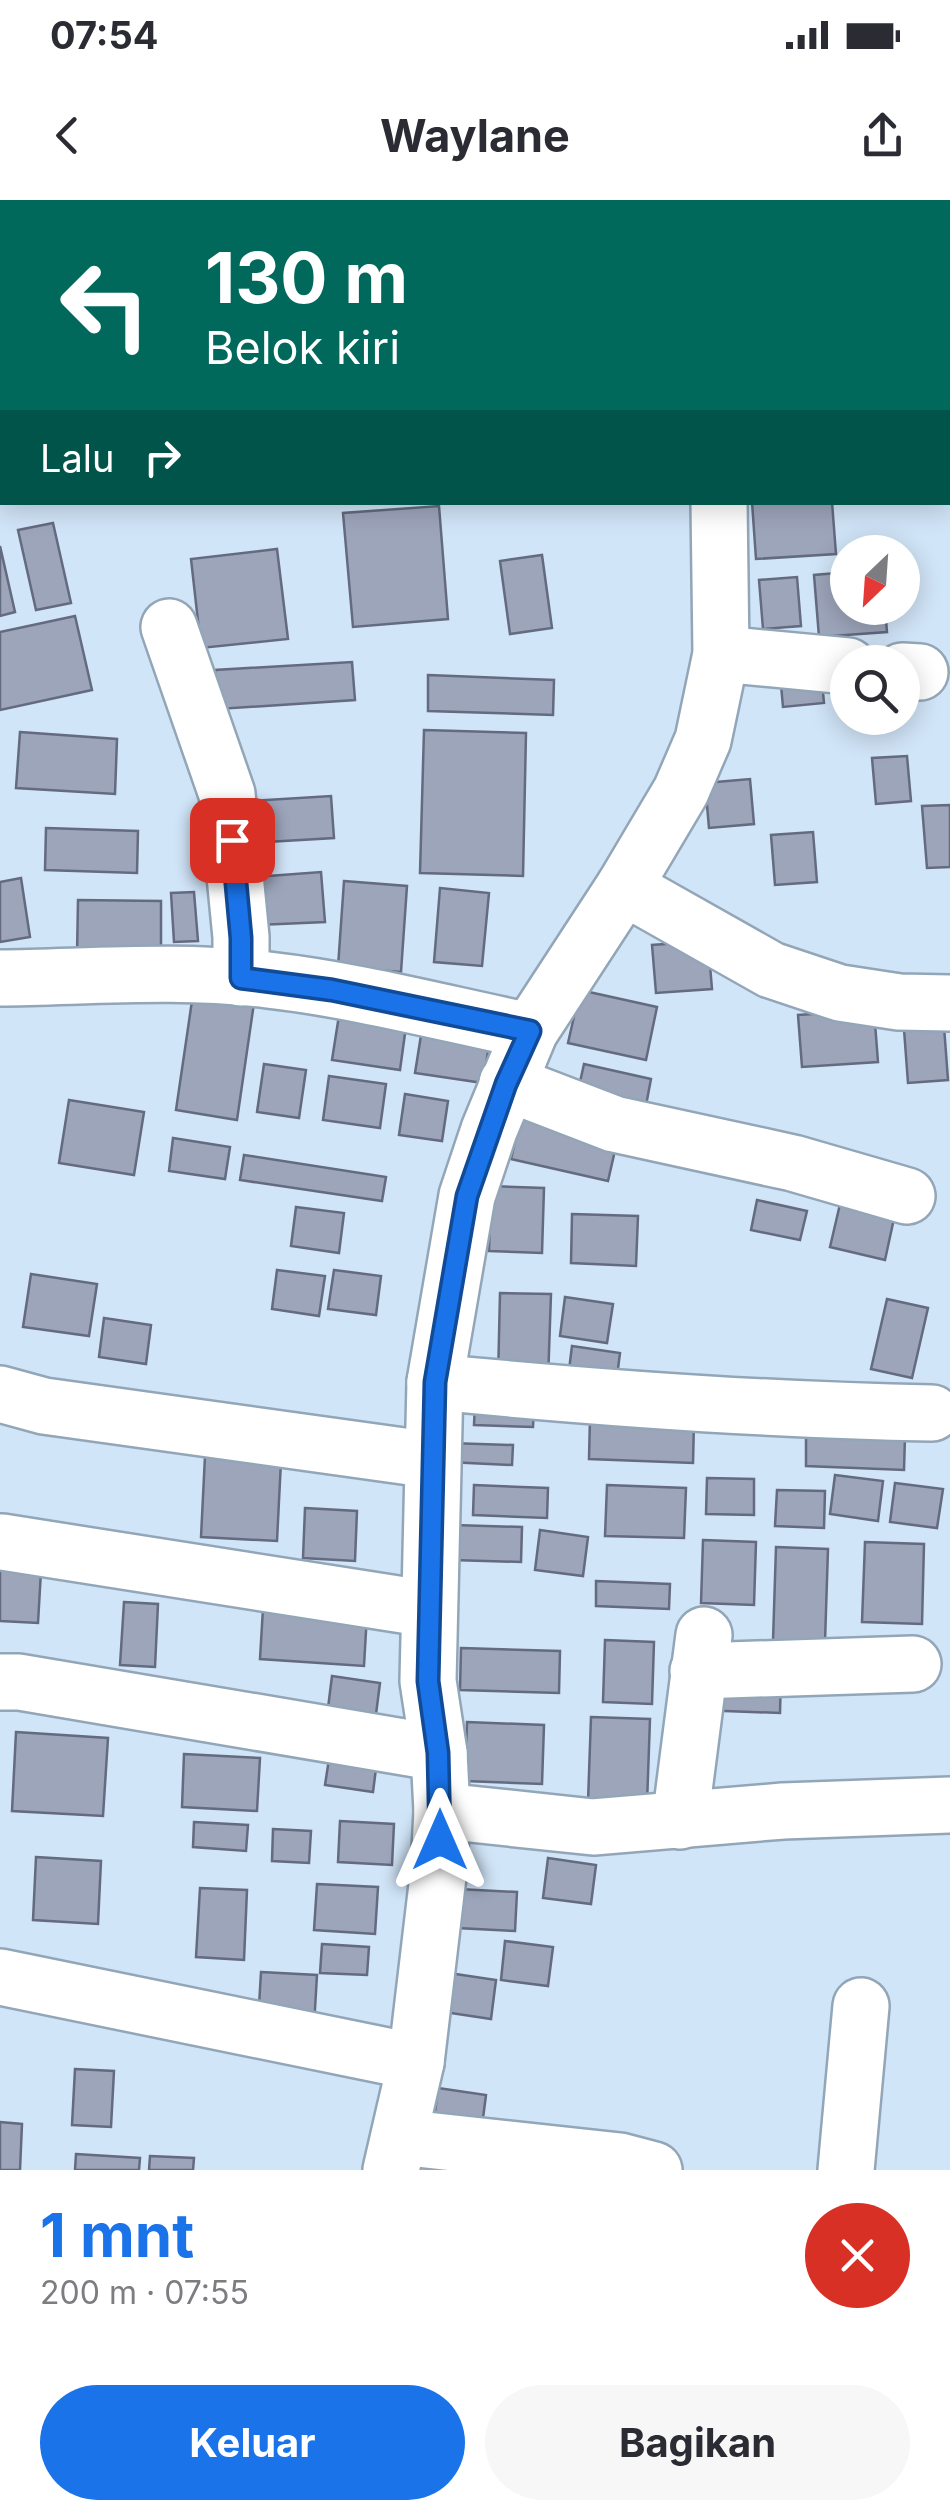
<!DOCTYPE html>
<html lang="id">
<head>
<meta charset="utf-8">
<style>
	:root { --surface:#fff; --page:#f7f7f7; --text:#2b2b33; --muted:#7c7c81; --accent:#1a73e8 }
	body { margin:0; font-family:Inter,sans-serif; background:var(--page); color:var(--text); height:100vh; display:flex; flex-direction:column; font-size:38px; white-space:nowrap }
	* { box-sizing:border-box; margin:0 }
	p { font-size:32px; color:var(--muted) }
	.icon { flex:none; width:55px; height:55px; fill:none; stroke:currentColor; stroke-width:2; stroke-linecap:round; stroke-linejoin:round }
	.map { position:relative; height:1970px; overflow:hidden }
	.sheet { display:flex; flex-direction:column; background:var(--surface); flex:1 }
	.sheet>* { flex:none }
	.guide { position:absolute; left:0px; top:0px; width:950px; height:305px; box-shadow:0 5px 25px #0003; background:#00695c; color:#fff; overflow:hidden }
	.needle { width:65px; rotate:205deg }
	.tools { position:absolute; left:830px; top:335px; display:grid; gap:20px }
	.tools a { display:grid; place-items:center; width:90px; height:90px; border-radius:50%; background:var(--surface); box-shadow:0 5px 25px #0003; font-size:50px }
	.pin { position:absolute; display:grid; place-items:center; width:85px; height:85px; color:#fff; margin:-42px; border-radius:20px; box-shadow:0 5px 15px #0006 }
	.me { position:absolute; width:110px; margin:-55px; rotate:0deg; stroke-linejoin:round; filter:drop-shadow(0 0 8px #0008) }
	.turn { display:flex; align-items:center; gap:35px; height:210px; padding:0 40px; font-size:45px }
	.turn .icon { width:130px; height:130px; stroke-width:2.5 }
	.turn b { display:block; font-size:70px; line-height:85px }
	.then { display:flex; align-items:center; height:95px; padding:0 40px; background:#0003; gap:20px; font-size:38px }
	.round { display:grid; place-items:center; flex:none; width:105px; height:105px; border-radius:52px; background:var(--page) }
	.summary { display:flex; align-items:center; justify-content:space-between; height:170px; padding:0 40px }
	h1 { font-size:60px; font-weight:700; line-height:75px; color:var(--accent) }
	.cta { display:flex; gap:20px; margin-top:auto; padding:20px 40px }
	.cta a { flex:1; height:115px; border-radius:60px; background:var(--accent); color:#fff; font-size:40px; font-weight:700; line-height:115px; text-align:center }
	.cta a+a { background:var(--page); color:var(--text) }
	.status { display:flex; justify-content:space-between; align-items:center; height:70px; padding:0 50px; background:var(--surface); direction:ltr }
	.status svg { height:28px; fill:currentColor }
	header { display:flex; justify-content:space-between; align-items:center; height:130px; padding:0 40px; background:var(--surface); font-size:45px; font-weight:700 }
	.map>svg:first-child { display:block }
	.building { fill:#9da5bb; stroke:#646a7f; stroke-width:2.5 }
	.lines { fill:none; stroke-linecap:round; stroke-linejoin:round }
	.minor-casing { stroke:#93a6b8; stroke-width:60 }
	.major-casing { stroke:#207793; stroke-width:60 }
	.path { stroke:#697783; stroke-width:6; stroke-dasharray:5 5; stroke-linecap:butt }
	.minor { stroke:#fff; stroke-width:55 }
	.major { stroke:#7fcee5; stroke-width:55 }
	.route-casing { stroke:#114b97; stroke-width:25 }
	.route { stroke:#1a73e8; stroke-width:18 }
</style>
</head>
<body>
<div class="status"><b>07:54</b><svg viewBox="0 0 49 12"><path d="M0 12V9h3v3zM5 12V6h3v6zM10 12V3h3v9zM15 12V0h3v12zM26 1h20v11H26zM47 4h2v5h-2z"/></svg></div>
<header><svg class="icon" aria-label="back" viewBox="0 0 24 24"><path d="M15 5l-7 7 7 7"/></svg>Waylane<svg class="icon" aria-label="share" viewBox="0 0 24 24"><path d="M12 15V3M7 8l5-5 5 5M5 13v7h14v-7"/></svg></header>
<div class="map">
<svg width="950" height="1970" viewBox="0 0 950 1970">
	<rect width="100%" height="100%" fill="#d1e5f8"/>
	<g class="building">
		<polygon points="318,0 394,0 394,2 306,2"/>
		<polygon points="573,0 664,0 569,2"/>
		<polygon points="761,0 826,0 826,2 762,2"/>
		<polygon points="752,302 832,302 836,354 756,359"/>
		<polygon points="439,306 448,419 353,427 343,313"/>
		<polygon points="53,323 71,403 36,410 18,330"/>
		<polygon points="0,346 15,412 0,416"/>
		<polygon points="277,349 288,439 201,448 191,359"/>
		<polygon points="542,355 552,428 510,434 500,361"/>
		<polygon points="848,372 848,408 885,408 887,432 819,437 814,375"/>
		<polygon points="797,377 801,426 763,429 759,380"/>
		<polygon points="75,416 92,490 0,510 0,432"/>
		<polygon points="352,462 355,500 218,509 215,470"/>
		<polygon points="821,471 824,503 783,507 780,474"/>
		<polygon points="428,475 554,480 553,515 428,511"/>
		<polygon points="424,530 526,533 523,676 420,673"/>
		<polygon points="20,532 117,539 115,594 16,588"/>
		<polygon points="907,556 911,601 876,604 872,558"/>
		<polygon points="750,579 754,624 709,628 705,583"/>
		<polygon points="331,596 334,638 251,643 248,601"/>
		<polygon points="950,605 950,667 927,668 922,606"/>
		<polygon points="46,628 138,631 137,673 45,670"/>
		<polygon points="813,632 817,682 775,685 771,635"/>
		<polygon points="321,672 325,722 258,725 255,677"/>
		<polygon points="21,678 30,737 0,742 0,682"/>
		<polygon points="344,681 407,686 401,772 338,767"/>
		<polygon points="440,688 489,693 482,766 434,762"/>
		<polygon points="194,692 198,741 174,742 171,693"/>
		<polygon points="78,700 161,701 161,756 77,756"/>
		<polygon points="708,741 712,789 656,793 652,745"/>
		<polygon points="580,790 657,807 646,860 568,843"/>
		<polygon points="193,794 254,803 237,920 176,910"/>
		<polygon points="340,809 407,819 400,870 332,860"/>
		<polygon points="874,810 878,862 802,867 798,815"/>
		<polygon points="943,813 948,880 908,883 903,816"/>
		<polygon points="422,829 490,839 483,883 415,873"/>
		<polygon points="264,864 306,870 299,918 257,912"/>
		<polygon points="584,864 651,879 644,916 576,900"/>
		<polygon points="329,876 386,884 380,928 323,920"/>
		<polygon points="405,894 448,901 442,941 399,935"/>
		<polygon points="69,900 144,912 134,975 59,963"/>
		<polygon points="522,911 619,933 608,981 511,959"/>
		<polygon points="173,938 230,947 225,979 169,971"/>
		<polygon points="244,955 386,977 382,1001 240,980"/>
		<polygon points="491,986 544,988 542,1053 489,1051"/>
		<polygon points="844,987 898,1000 885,1060 830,1047"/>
		<polygon points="757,1000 807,1011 800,1040 751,1030"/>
		<polygon points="296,1007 344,1013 339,1053 291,1046"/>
		<polygon points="572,1014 638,1016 636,1066 571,1063"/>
		<polygon points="277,1070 325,1076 319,1116 272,1109"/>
		<polygon points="334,1070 381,1076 376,1115 328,1109"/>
		<polygon points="31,1074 97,1084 89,1136 23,1127"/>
		<polygon points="500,1093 551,1094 548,1181 498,1179"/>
		<polygon points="565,1097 613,1104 607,1143 560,1136"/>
		<polygon points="887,1099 928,1108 912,1178 871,1169"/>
		<polygon points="104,1118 151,1125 146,1164 99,1157"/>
		<polygon points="572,1146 620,1153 615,1192 567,1186"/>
		<polygon points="475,1204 534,1206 533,1227 474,1225"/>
		<polygon points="590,1218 694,1221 693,1263 589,1259"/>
		<polygon points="806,1232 905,1236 904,1270 806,1266"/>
		<polygon points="449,1243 513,1245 512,1265 448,1262"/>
		<polygon points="205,1256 281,1261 277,1341 201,1337"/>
		<polygon points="835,1275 883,1281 878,1321 830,1314"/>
		<polygon points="707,1278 754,1279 754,1315 706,1314"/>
		<polygon points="895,1283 943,1289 937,1328 890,1322"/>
		<polygon points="474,1285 548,1288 547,1318 473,1315"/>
		<polygon points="607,1285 686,1288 684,1338 605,1336"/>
		<polygon points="777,1290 825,1291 824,1328 775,1326"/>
		<polygon points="305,1308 357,1311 355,1361 303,1358"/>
		<polygon points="454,1325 522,1327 521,1362 453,1360"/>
		<polygon points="540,1330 588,1337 583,1376 535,1370"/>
		<polygon points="703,1340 756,1342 754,1405 701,1403"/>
		<polygon points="865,1342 924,1344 922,1424 862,1422"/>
		<polygon points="776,1347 828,1349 825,1442 773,1441"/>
		<polygon points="0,1368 41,1371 38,1423 0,1421"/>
		<polygon points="596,1381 670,1384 669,1409 596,1406"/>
		<polygon points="124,1402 158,1404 155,1467 120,1465"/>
		<polygon points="263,1408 367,1414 364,1466 260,1459"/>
		<polygon points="605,1440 654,1442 652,1504 603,1502"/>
		<polygon points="461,1448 560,1451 559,1493 460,1490"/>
		<polygon points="700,1471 781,1474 780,1513 699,1510"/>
		<polygon points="332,1476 380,1483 375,1522 327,1516"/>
		<polygon points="591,1517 650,1519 647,1604 588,1602"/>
		<polygon points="467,1522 544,1525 542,1584 465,1581"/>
		<polygon points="16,1532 108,1538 103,1616 12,1611"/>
		<polygon points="331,1546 378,1553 373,1592 325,1585"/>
		<polygon points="184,1554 260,1558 257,1611 182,1607"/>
		<polygon points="340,1621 394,1624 392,1665 338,1662"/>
		<polygon points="194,1622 248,1625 246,1651 193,1647"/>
		<polygon points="273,1629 311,1631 309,1663 272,1661"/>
		<polygon points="36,1657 101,1661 98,1724 33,1720"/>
		<polygon points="548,1658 596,1665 591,1704 543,1698"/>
		<polygon points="317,1684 378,1687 375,1734 314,1730"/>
		<polygon points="200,1688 247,1690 244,1760 196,1757"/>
		<polygon points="459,1689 517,1692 515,1731 457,1728"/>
		<polygon points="505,1741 553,1747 548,1786 501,1780"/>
		<polygon points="322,1744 369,1747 367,1775 320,1773"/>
		<polygon points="261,1772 317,1775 314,1826 258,1823"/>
		<polygon points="449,1773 496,1780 491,1819 444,1812"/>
		<polygon points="75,1869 114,1871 111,1927 72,1925"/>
		<polygon points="438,1888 486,1895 481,1934 433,1928"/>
		<polygon points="0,1922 22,1924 20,1970 0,1970"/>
		<polygon points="76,1954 140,1958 139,1970 75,1970"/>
		<polygon points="150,1956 194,1958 193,1970 149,1970"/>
	</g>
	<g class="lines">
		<g class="minor-casing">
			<g id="minor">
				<polyline points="721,0 721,2"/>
				<polyline points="169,427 227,594 241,737 241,778"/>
				<polyline points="721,454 848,466"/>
				<polyline points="902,471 920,472"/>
				<polyline points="624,687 771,770 840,793 899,802 950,803"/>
				<path d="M0 778C88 777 180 769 268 780 356 790 443 813 530 831"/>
				<polyline points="507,883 614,924 793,963 907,996"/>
				<path d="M435 1182C600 1198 766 1210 932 1213"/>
				<polyline points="0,1194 44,1206 432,1260"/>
				<polyline points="2,1342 429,1409"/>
				<polyline points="698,1471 913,1464"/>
				<polyline points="0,1482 19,1482 439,1553"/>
				<polyline points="442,1611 593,1627 783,1611 950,1605"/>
				<polyline points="680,1621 704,1435"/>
				<polyline points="0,1777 416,1862"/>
				<polyline points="399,1937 620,1961 654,1970"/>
				<polyline points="391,1970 416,1862 439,1668 442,1611 439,1553 428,1481 435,1182 467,996 489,930 530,831 624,687 681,591 703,540 721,454 719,302"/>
				<polyline points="846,1970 861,1806"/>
			</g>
		</g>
		<g class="major-casing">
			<g id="major">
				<polyline points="511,2 514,0"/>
				<polyline points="0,266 2,265"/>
			</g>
		</g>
		<polyline class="path" points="444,0 445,2"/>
		<use href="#minor" class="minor"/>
		<use href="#major" class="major"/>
	</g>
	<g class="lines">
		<g class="route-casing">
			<polyline id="route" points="232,640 241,738 241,778 332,790 530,831 506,884 467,996 435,1182 428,1481 438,1553 440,1640"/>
		</g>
		<use href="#route" class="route"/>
	</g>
</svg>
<div class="tools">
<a><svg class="needle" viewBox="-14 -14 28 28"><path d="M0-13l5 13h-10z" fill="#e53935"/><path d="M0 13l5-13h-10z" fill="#7c7c81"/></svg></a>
<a><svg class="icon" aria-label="search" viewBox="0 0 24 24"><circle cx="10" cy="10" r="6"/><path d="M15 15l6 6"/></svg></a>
</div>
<div class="pin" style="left:232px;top:640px;background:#d93025"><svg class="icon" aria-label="arrive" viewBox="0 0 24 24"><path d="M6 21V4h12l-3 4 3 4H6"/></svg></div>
<svg class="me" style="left:440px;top:1640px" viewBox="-20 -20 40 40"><path d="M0-17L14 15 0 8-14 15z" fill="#1a73e8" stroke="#fff" stroke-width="4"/></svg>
<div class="guide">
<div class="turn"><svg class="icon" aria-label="left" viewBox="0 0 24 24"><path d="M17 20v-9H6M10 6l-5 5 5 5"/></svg><div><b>130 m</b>Belok kiri</div></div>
<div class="then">Lalu<svg class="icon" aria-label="right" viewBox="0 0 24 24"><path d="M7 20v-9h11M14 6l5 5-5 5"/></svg></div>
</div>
</div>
<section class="sheet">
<div class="summary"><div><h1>1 mnt</h1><p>200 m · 07:55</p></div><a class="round" style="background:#d93025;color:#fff"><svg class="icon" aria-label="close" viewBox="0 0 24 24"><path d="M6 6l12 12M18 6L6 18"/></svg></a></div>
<div class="cta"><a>Keluar</a><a>Bagikan</a></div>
</section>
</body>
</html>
